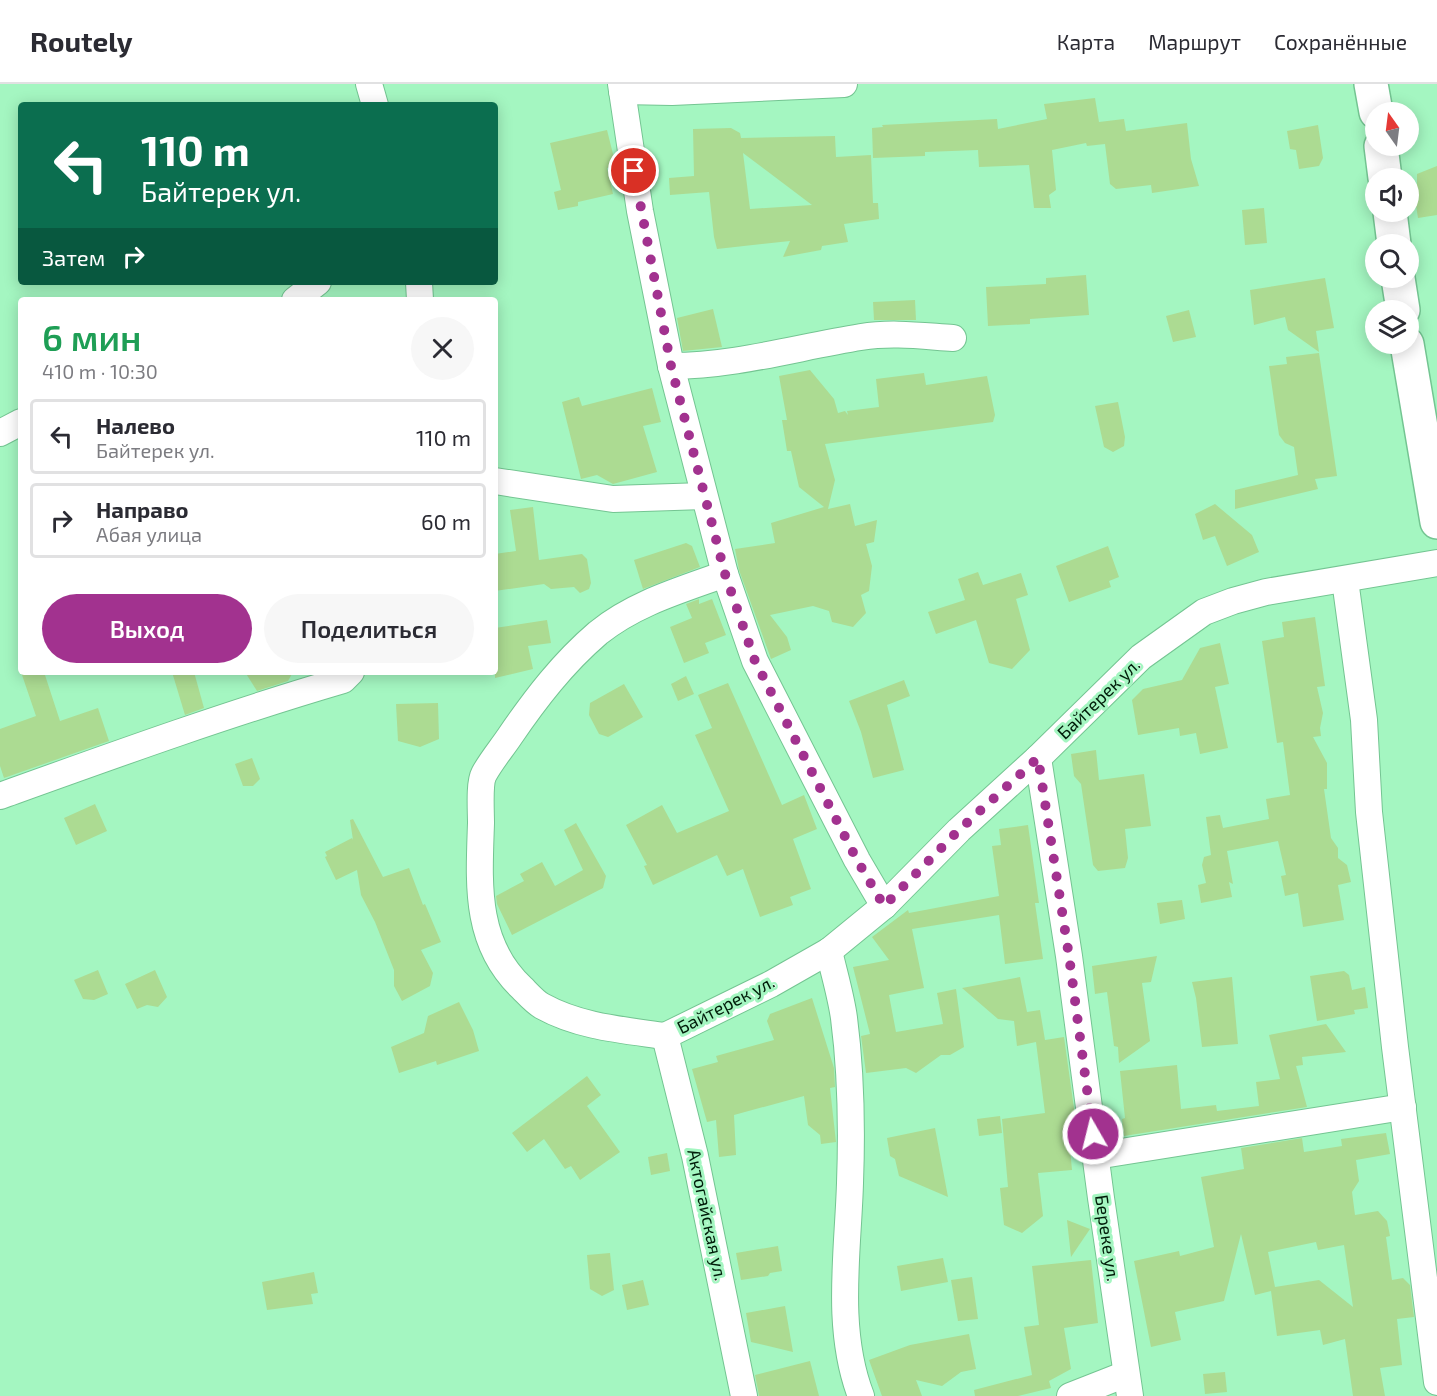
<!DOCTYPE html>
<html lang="ru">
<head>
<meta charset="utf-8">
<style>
	:root { --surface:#fff; --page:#f7f7f7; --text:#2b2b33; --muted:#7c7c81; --line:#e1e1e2; --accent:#a2328f }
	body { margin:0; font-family:"Exo 2",sans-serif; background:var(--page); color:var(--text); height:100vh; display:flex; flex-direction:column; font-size:22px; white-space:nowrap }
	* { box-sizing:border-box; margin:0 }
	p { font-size:20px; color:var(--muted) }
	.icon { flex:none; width:33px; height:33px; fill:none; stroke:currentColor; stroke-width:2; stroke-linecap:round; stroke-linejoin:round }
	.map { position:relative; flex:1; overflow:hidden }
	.sheet { position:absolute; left:18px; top:213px; width:480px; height:378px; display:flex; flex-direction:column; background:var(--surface); border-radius:6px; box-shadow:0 3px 15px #0003 }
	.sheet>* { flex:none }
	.guide { position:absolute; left:18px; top:18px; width:480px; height:183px; border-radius:6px; box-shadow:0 3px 15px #0003; background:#0b6e4f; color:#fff; overflow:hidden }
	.needle { width:39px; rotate:346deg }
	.fabs { position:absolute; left:1365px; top:18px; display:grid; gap:12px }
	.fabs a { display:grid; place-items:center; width:54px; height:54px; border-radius:50%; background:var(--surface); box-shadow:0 3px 15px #0003; font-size:30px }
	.pin { position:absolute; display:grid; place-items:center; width:51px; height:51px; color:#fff; margin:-26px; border:3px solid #fff; border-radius:50%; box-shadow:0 2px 6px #0007 }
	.me { position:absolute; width:66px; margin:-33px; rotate:352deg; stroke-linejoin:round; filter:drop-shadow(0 0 4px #0008) }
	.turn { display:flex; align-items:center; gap:21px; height:126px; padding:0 24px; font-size:27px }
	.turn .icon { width:78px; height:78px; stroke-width:2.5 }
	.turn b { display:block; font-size:42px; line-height:51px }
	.then { display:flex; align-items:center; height:57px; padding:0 24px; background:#0003; gap:12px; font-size:22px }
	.round { display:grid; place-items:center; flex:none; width:63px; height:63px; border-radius:32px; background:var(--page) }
	.overview { display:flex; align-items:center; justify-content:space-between; height:102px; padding:0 24px }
	h1 { font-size:36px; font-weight:600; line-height:45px; color:#1e9e55 }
	.button { display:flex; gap:12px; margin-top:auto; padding:12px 24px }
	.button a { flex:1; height:69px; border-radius:36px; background:var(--accent); color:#fff; font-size:24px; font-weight:600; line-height:69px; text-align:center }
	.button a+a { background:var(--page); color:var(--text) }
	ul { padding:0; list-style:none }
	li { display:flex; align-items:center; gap:18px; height:75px; margin:0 12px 9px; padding:0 12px; border:3px solid var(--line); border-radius:6px }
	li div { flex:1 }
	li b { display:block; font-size:22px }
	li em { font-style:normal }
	header { display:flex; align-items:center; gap:36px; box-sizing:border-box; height:84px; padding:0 30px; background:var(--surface); border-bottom:2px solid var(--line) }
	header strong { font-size:28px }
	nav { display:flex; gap:33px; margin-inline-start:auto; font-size:21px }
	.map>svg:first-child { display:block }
	.building { fill:#acdb92; fill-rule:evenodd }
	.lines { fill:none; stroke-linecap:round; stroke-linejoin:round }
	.minor-casing { stroke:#74c592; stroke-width:28 }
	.highway-casing { stroke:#74c592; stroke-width:36 }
	.minor { stroke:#fff; stroke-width:26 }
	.highway { stroke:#fff; stroke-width:33 }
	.route { stroke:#a2328f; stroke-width:10; stroke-dasharray:0 18 }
	.labels { text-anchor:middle; stroke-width:6; stroke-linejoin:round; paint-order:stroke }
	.street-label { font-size:18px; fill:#001c09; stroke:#a4f6c1 }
</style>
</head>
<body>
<header>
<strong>Routely</strong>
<nav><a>Карта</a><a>Маршрут</a><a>Сохранённые</a></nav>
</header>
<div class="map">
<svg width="1437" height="1312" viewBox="0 0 1437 1312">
	<rect width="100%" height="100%" fill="#a4f6c1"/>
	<g class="building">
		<polygon points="1095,14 1099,38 1124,35 1126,47 1187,39 1191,75 1199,102 1152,109 1151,101 1116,105 1110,100 1105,60 1087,62 1086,59 1052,66 1056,106 1049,111 1051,124 1034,124 1029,81 979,83 978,66 925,68 925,72 873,74 872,44 883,43 882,41 997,35 998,45 1047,35 1044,20"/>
		<polygon points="1318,41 1323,74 1319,82 1299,85 1296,66 1290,65 1287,47"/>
		<path d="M731 44 740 49 741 54 835 52 836 73 871 71 873 119H878L879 135 844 140 848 158 822 162 821 166 783 173 790 157 717 165 714 153 709 108 670 111 669 94 694 92 693 45ZM743 69 812 121 750 125Z"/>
		<polygon points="607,46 616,82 607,84 613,110 578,118 578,122 558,126 554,108 561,106 550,59"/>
		<polygon points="1437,82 1437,131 1418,134 1414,109 1417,108 1417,90"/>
		<polygon points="1264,124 1267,159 1245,161 1242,126"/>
		<polygon points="1086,191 1089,231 1030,235 1030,240 988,242 986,203 1046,200 1046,194"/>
		<polygon points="1325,194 1334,244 1316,247 1319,268 1288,246 1285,233 1254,241 1250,206"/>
		<polygon points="915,216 916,236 874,236 873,218"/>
		<polygon points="713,225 722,263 683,267 677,234"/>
		<polygon points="1189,226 1196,253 1173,258 1166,232"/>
		<polygon points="1319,269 1337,392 1315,395 1318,405 1235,425 1235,406 1298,391 1294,363 1285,359 1279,351 1269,282 1287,280 1286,273"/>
		<polygon points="810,286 834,315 838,329 845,327 848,331 847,327 879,323 876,295 924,289 926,301 987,292 995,331 993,338 825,360 835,396 828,425 850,420 855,442 877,436 874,458 866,460 872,482 869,507 861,511 866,529 853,543 832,538 829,527 813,522 770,531 787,553 791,566 771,575 739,486 735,465 775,459 771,439 824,423 799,403 791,367 787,367 782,336 787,336 779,292"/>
		<polygon points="652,304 661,338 643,342 657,388 613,400 597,391 581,395 562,318 579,313 582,322"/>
		<polygon points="1118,318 1125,353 1124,362 1113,368 1104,363 1095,322"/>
		<polygon points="1215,420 1252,451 1259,468 1227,482 1215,452 1203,456 1195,430"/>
		<polygon points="533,423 539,476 582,470 587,475 591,499 589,505 580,509 574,503 551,505 544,500 495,507 495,470 516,467 510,426"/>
		<polygon points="686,459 692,462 700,483 643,505 634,476"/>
		<polygon points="1108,462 1119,493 1109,497 1111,503 1069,518 1056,482"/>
		<polygon points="978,488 983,501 1021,489 1028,511 1016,515 1030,566 1012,585 989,579 976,536 936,550 928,528 965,516 958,495"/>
		<polygon points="699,515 699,520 712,515 726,551 705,559 709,569 684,579 670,543 692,534 686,520"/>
		<polygon points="1315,533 1325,602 1317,603 1323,629 1320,644 1321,652 1313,653 1327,679 1327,705 1324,705 1331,754 1338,764 1338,774 1347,781 1351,798 1338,801 1344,836 1303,843 1298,809 1285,812 1281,792 1286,791 1278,757 1227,767 1233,800 1229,798 1232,813 1201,819 1198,801 1206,799 1202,781 1204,773 1211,771 1206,733 1220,731 1223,744 1269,735 1266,715 1290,711 1283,658 1277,659 1262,557 1284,553 1282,538"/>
		<polygon points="547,536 551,559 528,562 533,585 495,594 495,544"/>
		<polygon points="1220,559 1229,600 1215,603 1228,664 1200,670 1196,649 1180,652 1179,644 1138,651 1132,616 1143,605 1182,596 1200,564"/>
		<polygon points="21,588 44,588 60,637 98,624 109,657 4,694 0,682 0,645 36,632"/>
		<polygon points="172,588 194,588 204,624 185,631"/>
		<polygon points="245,588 293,588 288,597 257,607"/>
		<polygon points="686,592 694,610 678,617 671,600"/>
		<polygon points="904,596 910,612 887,621 904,686 873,694 861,648 849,617"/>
		<polygon points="728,599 782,721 804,711 817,745 793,755 811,805 790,813 793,821 760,833 743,785 727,792 717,771 653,801 644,782 647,781 626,741 662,721 677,749 729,727 695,651 712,644 698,611"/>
		<polygon points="624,600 643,633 608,653 599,650 589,631 590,619"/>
		<polygon points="438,619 439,655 420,663 398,657 396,620"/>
		<polygon points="1096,666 1099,696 1144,690 1151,742 1125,745 1128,774 1125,784 1098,787 1093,781 1081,700 1074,692 1071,670"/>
		<polygon points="252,674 260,695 253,702 243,702 235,680"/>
		<polygon points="95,720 107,747 76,761 64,734"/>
		<polygon points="353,735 383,793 409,784 423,821 425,820 441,858 421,866 433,889 430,902 402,917 394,902 394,886 375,838 361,811 357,786 336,796 325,773 327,772 325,768 352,754 353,756 350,736"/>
		<polygon points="576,739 606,792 603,804 512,851 497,820 496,812 524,797 520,790 542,778 555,802 583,786 564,746"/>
		<polygon points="1028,741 1039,819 1035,819 1043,875 1005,880 999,831 912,845 924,904 889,911 896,948 943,940 937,909 956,905 964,963 950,971 941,971 916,989 906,984 866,989 861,952 870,950 853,883 889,876 872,853 908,826 909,829 999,812 992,762 1001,761 999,745"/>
		<polygon points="1182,816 1185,835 1160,840 1157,819"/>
		<polygon points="1157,872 1151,898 1142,899 1150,957 1119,979 1118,963 1114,962 1107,908 1095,910 1092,882"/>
		<polygon points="98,886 108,910 94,916 83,915 74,896"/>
		<polygon points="155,886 167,913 158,923 147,921 137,925 125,900"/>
		<polygon points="1344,887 1349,891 1352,906 1365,903 1368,924 1354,926 1355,930 1317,937 1310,892"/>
		<polygon points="1020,893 1027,928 1040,926 1045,956 1064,953 1079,1060 1070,1064 1072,1086 1038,1089 1043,1132 1022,1149 1004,1141 1000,1104 1008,1103 1002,1035 1045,1029 1036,958 1017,962 1014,937 998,935 962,904"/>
		<polygon points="1232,893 1238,960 1202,963 1196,914 1192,898"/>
		<polygon points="812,914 834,984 835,1003 830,1004 836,1058 821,1060 820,1051 808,1041 804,1012 734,1031 736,1071 719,1073 716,1036 707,1038 692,985 718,978 716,972 774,956 767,937 770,930"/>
		<polygon points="459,918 473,946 479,967 437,981 436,977 399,989 391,963 424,949 428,932"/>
		<polygon points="1326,940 1346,968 1302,973 1303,981 1296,982 1307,1023 1124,1052 1122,1035 1125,1034 1120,987 1177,981 1181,1025 1216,1021 1217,1027 1259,1022 1256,998 1280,995 1269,951"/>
		<polygon points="587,992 601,1011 587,1022 620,1068 580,1096 571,1082 565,1085 544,1055 527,1068 512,1049"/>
		<polygon points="1000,1032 1002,1049 979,1052 977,1035"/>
		<polygon points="935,1044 948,1113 899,1092 895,1075 890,1072 887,1054"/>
		<path d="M1386 1049 1390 1070 1356 1076 1359 1097 1352 1108 1355 1131 1378 1127 1387 1137 1390 1152 1386 1153 1392 1196 1403 1194 1410 1201 1414 1233 1397 1235 1402 1281 1380 1284 1385 1312H1353L1345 1255 1323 1261 1320 1246 1277 1252 1271 1207 1255 1211 1241 1150 1224 1217 1175 1228 1181 1256 1151 1263 1134 1177 1179 1167 1180 1172 1214 1163 1201 1093 1244 1085 1241 1064 1302 1054 1304 1068 1342 1062 1341 1055ZM1316 1158 1318 1166 1344 1161 1353 1223 1319 1196 1275 1203 1268 1168Z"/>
		<polygon points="667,1069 670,1087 651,1091 648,1073"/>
		<polygon points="1067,1136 1090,1145 1071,1173"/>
		<polygon points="778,1162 782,1187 770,1189 768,1192 741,1196 736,1169"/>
		<polygon points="610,1169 614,1206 602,1212 590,1205 587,1171"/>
		<polygon points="943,1174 948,1198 901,1207 897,1182"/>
		<polygon points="1091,1176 1098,1239 1064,1244 1071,1285 1049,1297 1051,1304 1018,1312 975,1312 974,1306 1032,1291 1024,1243 1039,1241 1032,1182"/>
		<polygon points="314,1188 318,1209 311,1210 313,1220 267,1226 262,1198"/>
		<polygon points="972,1193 978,1235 958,1237 951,1196"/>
		<polygon points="643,1196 649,1221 627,1226 622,1201"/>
		<polygon points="785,1222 793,1268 751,1258 746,1229"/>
		<polygon points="969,1250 976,1285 961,1288 942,1302 916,1296 922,1312 882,1312 869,1276 910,1261"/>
		<polygon points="810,1277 819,1312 759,1312 755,1291"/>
		<polygon points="1225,1288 1227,1308 1205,1310 1203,1290"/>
	</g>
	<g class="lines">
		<g class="minor-casing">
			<g id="minor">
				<polyline points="369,0 375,21"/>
				<polyline points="621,0 640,127 671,282 725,490 755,577 857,776 884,822"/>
				<polyline points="622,7 672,8 844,0"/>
				<polyline points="419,198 420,216"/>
				<polyline points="295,216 318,198"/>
				<path d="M671 282C735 282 798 263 861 253 892 248 922 252 953 254"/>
				<polyline points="0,349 21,338"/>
				<polyline points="495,397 613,415 704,412"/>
				<polyline points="1345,496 1364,636 1369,728 1395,963 1437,1298"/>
				<polyline points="1038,674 1069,872 1101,1114 1130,1312"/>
				<path d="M0 712C114 671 227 630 343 596L351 588"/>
				<path d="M829 867C834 889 841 912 844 934 851 988 852 1045 850 1099 848 1168 835 1245 861 1312"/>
				<polyline points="665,952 771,900 829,867 884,822 959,746 1038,674 1141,573 1204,528 1233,517 1266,508 1437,479"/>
				<path d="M665 952C623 946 580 943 542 922 535 918 528 910 522 904 474 859 479 799 481 739 481 727 479 699 484 690 491 677 502 664 510 652 536 614 563 579 598 549 635 519 681 506 725 490"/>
				<polyline points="665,952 695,1072 744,1312"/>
				<polyline points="1096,1072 1403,1023"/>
				<polyline points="1070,1312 1126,1290"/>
			</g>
		</g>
		<g class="highway-casing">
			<g id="highway">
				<polyline points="1371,0 1376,28"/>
				<polyline points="1381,62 1385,94"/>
				<polyline points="1390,128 1394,160"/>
				<polyline points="1398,194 1403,226"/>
				<polyline points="1407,260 1437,438"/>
			</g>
		</g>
		<use href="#minor" class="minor"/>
		<use href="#highway" class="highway"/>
	</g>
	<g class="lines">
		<polyline class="route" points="634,87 671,282 725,490 755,577 857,776 884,822 959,746 1038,674 1069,872 1093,1050"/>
	</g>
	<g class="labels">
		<g class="street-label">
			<text transform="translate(1099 615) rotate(-44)" y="6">Байтерек ул.</text>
			<text transform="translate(726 921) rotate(-27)" y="6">Байтерек ул.</text>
			<text transform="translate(707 1131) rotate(78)" y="6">Актогайская ул.</text>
			<text transform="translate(1107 1154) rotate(82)" y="6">Береке ул.</text>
		</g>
	</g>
</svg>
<div class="fabs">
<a><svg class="needle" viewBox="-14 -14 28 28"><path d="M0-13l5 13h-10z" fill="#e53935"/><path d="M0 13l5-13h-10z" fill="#7c7c81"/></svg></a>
<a><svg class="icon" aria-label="sound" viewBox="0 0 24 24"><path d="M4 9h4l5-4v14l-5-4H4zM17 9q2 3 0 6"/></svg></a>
<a><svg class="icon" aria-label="search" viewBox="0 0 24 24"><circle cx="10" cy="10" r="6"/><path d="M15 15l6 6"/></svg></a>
<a><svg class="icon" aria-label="layers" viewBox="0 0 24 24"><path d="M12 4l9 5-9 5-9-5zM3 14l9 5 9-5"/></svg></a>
</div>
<div class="pin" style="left:634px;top:87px;background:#d93025"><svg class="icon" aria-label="arrive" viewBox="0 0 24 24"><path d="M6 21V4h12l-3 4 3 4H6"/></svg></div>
<svg class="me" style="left:1093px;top:1050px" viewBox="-20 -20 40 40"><circle r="17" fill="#a2328f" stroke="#fff" stroke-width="3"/><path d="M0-11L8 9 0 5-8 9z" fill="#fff"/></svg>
<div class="guide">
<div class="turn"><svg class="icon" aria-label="left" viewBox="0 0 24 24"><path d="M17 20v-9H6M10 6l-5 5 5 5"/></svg><div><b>110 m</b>Байтерек ул.</div></div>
<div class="then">Затем<svg class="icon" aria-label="right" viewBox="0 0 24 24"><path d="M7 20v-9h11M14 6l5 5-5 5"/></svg></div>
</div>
<section class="sheet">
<div class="overview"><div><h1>6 мин</h1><p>410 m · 10:30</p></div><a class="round"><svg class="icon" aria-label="close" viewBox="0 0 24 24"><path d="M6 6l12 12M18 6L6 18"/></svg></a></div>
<ul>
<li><svg class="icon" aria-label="left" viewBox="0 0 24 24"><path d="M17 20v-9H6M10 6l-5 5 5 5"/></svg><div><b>Налево</b><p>Байтерек ул.</p></div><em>110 m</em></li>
<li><svg class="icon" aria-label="right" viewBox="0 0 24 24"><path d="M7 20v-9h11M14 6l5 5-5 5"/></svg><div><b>Направо</b><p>Абая улица</p></div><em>60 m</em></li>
</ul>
<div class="button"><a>Выход</a><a>Поделиться</a></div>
</section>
</div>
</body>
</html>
